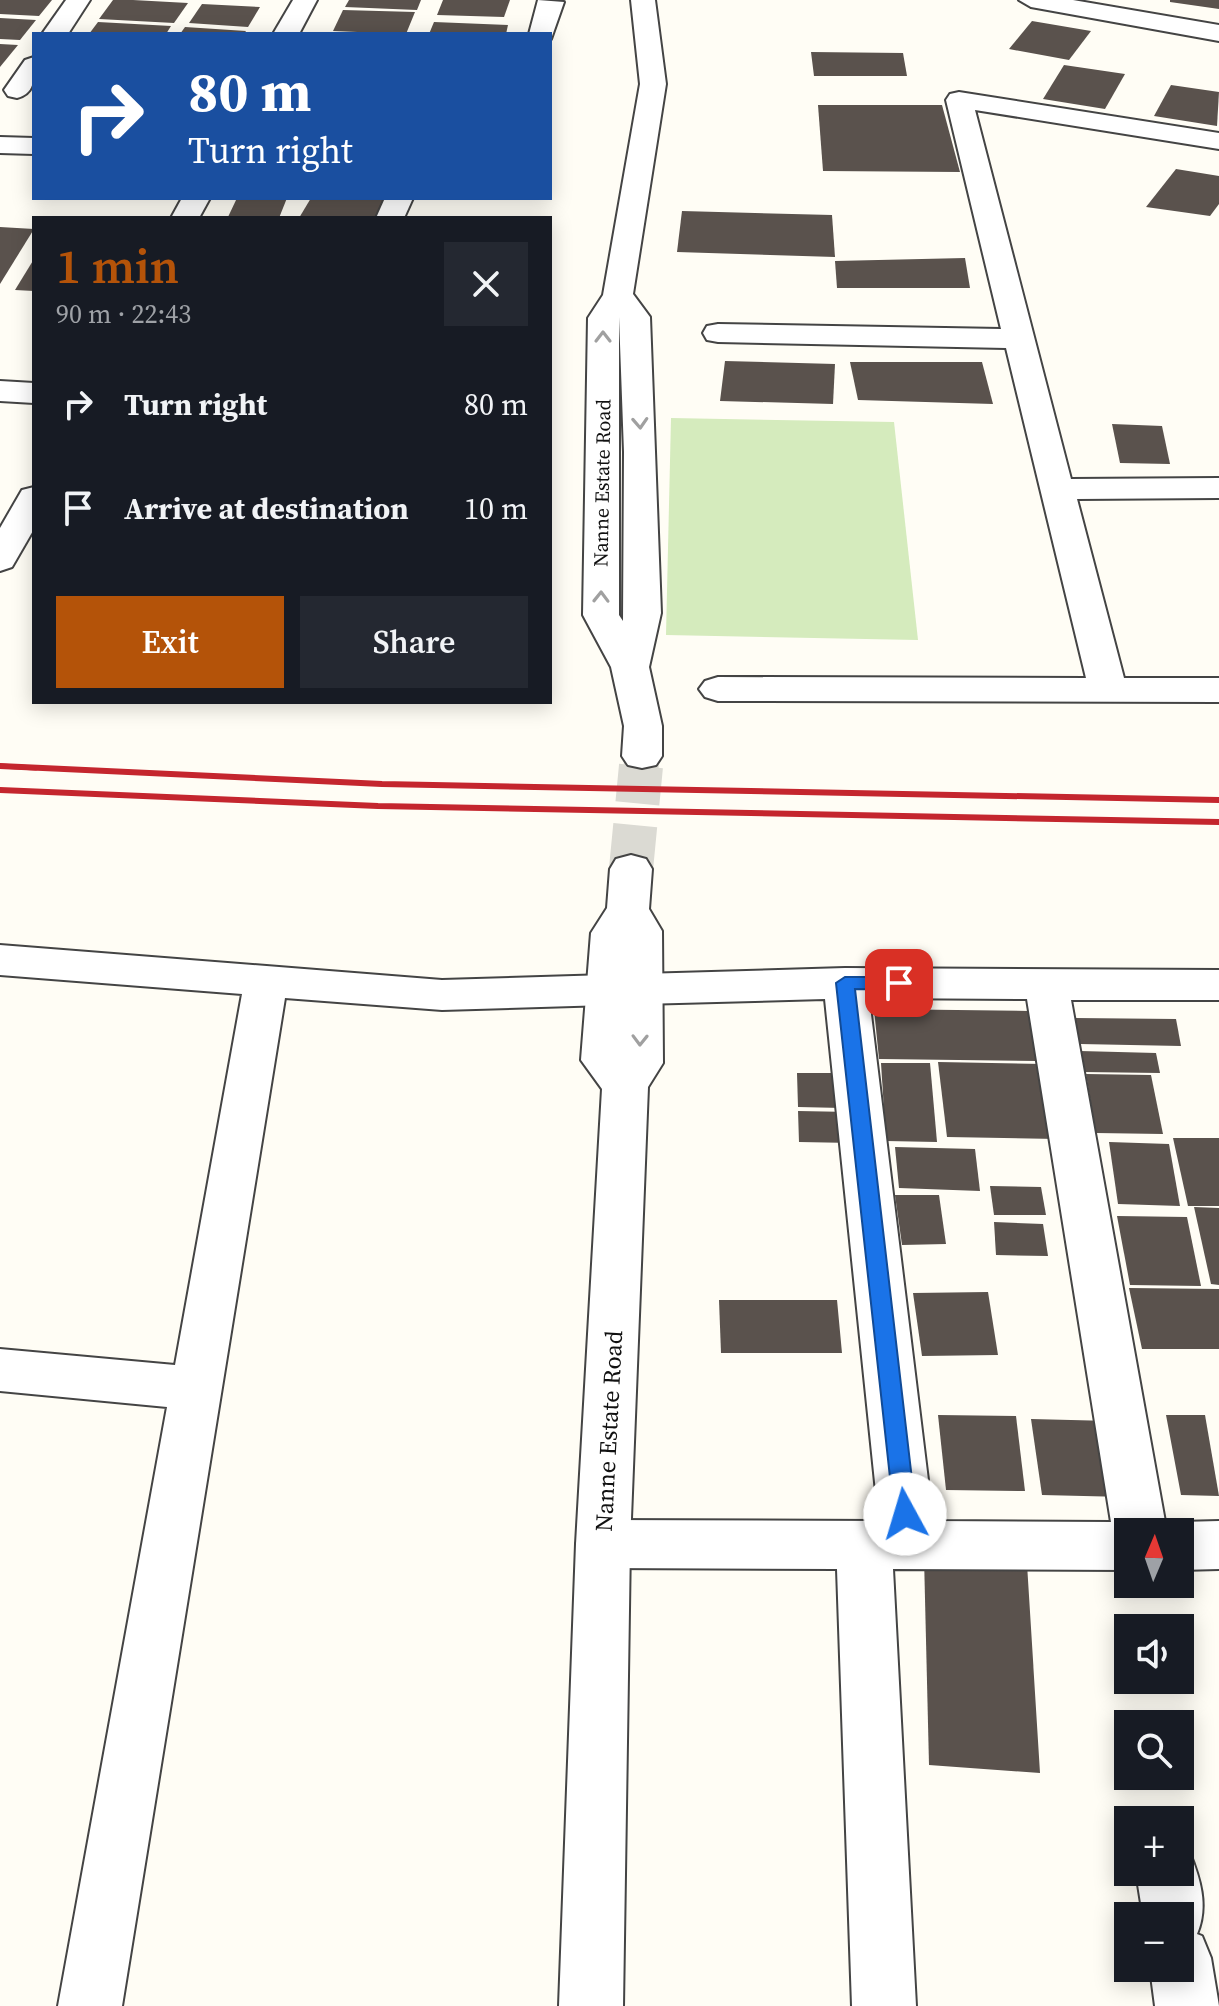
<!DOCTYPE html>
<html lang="en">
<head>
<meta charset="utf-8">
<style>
	:root { --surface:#171b24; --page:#242831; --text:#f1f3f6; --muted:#9ea1a6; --accent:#b45309 }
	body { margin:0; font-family:"Source Serif 4",serif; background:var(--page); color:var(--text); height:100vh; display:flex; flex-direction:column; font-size:30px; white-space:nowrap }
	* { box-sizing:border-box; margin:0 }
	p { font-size:26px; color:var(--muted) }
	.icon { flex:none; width:44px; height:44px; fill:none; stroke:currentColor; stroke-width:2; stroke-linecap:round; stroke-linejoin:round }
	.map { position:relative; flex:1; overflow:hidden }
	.details { position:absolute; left:32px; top:216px; width:520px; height:488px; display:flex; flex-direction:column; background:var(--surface); border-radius:0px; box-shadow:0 4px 20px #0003 }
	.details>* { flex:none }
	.top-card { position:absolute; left:32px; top:32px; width:520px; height:168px; border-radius:0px; box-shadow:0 4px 20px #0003; background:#1a4fa0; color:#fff; overflow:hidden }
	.needle { width:52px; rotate:2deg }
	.tools { position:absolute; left:1114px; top:1518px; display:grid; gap:16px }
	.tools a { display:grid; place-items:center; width:80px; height:80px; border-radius:0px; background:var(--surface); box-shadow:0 4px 20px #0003; font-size:40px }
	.pin { position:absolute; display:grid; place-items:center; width:68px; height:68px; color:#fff; margin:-34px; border-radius:16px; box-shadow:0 4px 12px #0006 }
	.me { position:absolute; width:88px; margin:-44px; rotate:354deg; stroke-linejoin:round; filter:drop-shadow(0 0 6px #0008) }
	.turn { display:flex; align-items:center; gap:28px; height:168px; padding:0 24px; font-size:36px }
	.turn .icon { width:104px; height:104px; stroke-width:2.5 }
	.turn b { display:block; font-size:56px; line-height:68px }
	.round { display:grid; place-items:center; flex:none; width:84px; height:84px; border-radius:0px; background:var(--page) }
	.overview { display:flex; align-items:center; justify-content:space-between; height:136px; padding:0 24px }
	h1 { font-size:48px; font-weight:600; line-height:60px; color:var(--accent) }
	.cta { display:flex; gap:16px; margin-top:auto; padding:16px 24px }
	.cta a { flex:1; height:92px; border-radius:0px; background:var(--accent); color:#fff; font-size:32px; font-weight:600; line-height:92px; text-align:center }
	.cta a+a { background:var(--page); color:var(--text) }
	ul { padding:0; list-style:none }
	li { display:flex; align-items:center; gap:24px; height:104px; padding:0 24px }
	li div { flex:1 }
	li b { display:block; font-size:30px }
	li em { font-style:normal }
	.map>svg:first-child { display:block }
	.green { fill:#d5ebbd }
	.building { fill:#5a524d }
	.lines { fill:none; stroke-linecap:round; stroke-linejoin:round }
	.tertiary-tunnel-far1 { stroke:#dbdad3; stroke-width:35; stroke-dasharray:35 17; stroke-linecap:butt }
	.tertiary-tunnel { stroke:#dbdad3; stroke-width:44; stroke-dasharray:44 22; stroke-linecap:butt }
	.minor-casing { stroke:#444; stroke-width:4 }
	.tertiary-casing { stroke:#444; stroke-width:4 }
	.minor { fill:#fff; fill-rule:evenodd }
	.tertiary { fill:#fff; fill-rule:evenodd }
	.rail-far1 { stroke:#c4262e; stroke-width:5 }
	.rail { stroke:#c4262e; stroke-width:6 }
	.oneway { stroke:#a0a0a0 }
	.route { fill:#1a73e8; stroke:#114b97; stroke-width:2 }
	.labels { text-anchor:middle; stroke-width:8; stroke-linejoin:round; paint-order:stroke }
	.far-street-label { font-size:20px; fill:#111; stroke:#fff }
	.street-label { font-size:24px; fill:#111; stroke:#fff }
</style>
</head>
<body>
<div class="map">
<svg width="1219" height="2006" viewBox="0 0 1219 2006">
	<rect width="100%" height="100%" fill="#fffdf5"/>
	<polygon class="green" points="671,418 894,422 918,640 666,635"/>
	<g class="building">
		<polygon points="0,0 52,0 39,16 0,14"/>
		<polygon points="113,0 133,0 188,3 174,23 99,19"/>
		<polygon points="349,0 421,0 417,10 345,7"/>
		<polygon points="443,0 510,0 504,17 437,15"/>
		<polygon points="1170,0 1219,0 1219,9 1170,2"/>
		<polygon points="202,4 260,7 248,27 189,23"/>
		<polygon points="343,10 415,12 406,34 333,31"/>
		<polygon points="0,18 36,20 20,40 0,39"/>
		<polygon points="1032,21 1091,31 1069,60 1009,49"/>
		<polygon points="98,22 171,26 166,34 89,34"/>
		<polygon points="434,22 508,25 506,34 429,34"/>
		<polygon points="185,27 246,31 244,34 180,34"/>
		<polygon points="0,44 18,45 0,67"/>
		<polygon points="811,52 903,53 907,76 814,76"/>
		<polygon points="1064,65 1125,74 1105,109 1043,99"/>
		<polygon points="1171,85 1219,92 1217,126 1154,116"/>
		<polygon points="818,105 942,105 960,172 823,171"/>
		<polygon points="1176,169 1219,176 1219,204 1210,216 1146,207"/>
		<polygon points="237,198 287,198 279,218 228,217"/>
		<polygon points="311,198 388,198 378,218 299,218"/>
		<polygon points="682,211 832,215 835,257 677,252"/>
		<polygon points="0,227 34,229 0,284"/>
		<polygon points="965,258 970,288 837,288 835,261"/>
		<polygon points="34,259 34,291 15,290"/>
		<polygon points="725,361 835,364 833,404 720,401"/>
		<polygon points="850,362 982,362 993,404 858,400"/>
		<polygon points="1112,424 1162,426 1170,464 1120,463"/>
		<polygon points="874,1009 1029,1011 1037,1061 879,1059"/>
		<polygon points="1075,1018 1176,1019 1181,1046 1080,1044"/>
		<polygon points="1080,1051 1156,1053 1160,1073 1083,1072"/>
		<polygon points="938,1062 1043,1064 1057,1139 947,1137"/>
		<polygon points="881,1063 930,1063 937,1142 886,1141"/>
		<polygon points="797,1073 840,1073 842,1108 798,1107"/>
		<polygon points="1086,1074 1151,1075 1163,1134 1096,1133"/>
		<polygon points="798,1111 851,1112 853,1143 799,1142"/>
		<polygon points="1173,1138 1219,1138 1219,1206 1188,1206"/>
		<polygon points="1109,1142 1169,1144 1180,1206 1118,1204"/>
		<polygon points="895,1147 975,1149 980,1191 899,1188"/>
		<polygon points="990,1186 1041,1187 1046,1215 994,1215"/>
		<polygon points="895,1195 939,1195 946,1244 902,1245"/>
		<polygon points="1194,1207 1219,1208 1219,1285 1211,1284"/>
		<polygon points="1117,1216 1187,1217 1201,1286 1130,1285"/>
		<polygon points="994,1222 1043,1224 1048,1256 996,1255"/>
		<polygon points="1129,1288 1219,1289 1219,1349 1142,1349"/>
		<polygon points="988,1292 998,1355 922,1356 913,1293"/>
		<polygon points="719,1300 837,1300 842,1353 721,1353"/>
		<polygon points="938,1415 1016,1416 1025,1491 946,1490"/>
		<polygon points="1166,1415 1205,1415 1219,1496 1181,1495"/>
		<polygon points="1031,1419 1111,1421 1125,1497 1042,1495"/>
		<polygon points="924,1557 1027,1564 1040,1773 929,1765"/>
	</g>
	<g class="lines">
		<polyline class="tertiary-tunnel-far1" points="641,768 642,756"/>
		<polyline class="tertiary-tunnel" points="631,869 641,766"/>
		<g class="minor-casing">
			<g id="minor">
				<polygon points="66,0 90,0 68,34 42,34"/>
				<polygon points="293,0 317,0 299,34 273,34"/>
				<polygon points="538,0 564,2 551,39 550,34 529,34"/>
				<polygon points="1019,0 1073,0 1219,25 1219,41 1031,7"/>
				<path d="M34 57C34 75 37 93 17 98L8 96 4 90 25 60Z"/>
				<polygon points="959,92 1219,133 1219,149 975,110 1071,479 1219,478 1219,498 1077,499 1124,678 1219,678 1219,702 718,701 705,697 699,689 705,681 718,677 1086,678 1006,348 718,342 707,340 703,333 707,326 718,324 1001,329 946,100 950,94"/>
				<polygon points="0,137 34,138 34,154 0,153"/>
				<polygon points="182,198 210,198 199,218 171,218"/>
				<polygon points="385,198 413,198 404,218 376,218"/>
				<polygon points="0,381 34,383 34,403 0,401"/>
				<polygon points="34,487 34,529 12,567 0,571 0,528 22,490"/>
				<path d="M0 945 442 980 607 975 624 981 641 974 845 968 1219 970V1000H1071L1166 1527 1180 1522 1219 1521V1569L1180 1570V1532H1128V1570L893 1569 916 2006H852L837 1569 603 1568 584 1561 576 1544 584 1527 603 1520 879 1521 825 999 641 1004 624 998 607 1005 442 1010 285 998 122 2006H58L167 1407 0 1391V1349L175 1365 242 994 0 975ZM869 998 1027 999 1111 1522 933 1521Z"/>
				<path d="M1180 1847 1189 1851C1200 1878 1209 1906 1197 1934L1202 1936 1211 1958 1219 2006H1155L1150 1968H1180V1916H1143L1136 1872H1180Z"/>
			</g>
		</g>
		<g class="tertiary-casing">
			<g id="tertiary">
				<path d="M631 0H655L666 84 633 294 650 317 661 613 649 667 662 726V756L656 765 642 768 628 765 622 756 624 726 611 667 583 615 588 318 603 295 640 84ZM619 317 624 452 623 621 619 615Z"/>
				<polygon points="631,855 646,859 652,869 649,909 662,931 663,1063 648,1087 630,1544 623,2006 559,2006 576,1544 602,1089 581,1060 591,933 607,908 610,869 616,859"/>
			</g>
		</g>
		<use href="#minor" class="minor"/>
		<use href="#tertiary" class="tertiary"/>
		<polyline class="rail-far1" points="0,766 36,768"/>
		<g class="rail">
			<polyline points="0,766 382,784 1219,800"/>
			<polyline points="0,790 378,806 1219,822"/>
		</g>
	</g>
	<defs><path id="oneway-chevron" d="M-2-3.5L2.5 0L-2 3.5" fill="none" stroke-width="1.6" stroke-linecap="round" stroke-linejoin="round" transform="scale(2)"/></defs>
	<g class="oneway">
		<use href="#oneway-chevron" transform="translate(603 337) rotate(-90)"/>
		<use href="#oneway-chevron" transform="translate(640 423) rotate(87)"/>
		<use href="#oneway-chevron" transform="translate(601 597) rotate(-89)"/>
		<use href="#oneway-chevron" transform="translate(640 1040) rotate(91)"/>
	</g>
	<polygon class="route" points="845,977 899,977 908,983 899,990 855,989 916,1514 913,1521 905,1524 897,1521 894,1514 836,983"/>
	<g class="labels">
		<g class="far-street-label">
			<text transform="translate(602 483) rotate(-89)" y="7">Nanne Estate Road</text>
		</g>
		<g class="street-label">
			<text transform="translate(609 1431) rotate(-87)" y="8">Nanne Estate Road</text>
		</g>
	</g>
</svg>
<div class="tools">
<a><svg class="needle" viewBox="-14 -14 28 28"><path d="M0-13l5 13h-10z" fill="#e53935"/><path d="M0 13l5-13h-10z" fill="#9ea1a6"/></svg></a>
<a><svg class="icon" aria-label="sound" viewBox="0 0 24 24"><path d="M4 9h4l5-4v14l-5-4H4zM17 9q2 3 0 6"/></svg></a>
<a><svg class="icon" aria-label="search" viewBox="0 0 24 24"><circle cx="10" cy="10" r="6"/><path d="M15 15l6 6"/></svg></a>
<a>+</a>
<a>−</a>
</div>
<div class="pin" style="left:899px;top:983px;background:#d93025"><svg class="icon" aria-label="arrive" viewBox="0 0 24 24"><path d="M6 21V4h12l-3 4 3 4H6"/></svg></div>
<svg class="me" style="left:905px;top:1514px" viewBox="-20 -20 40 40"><circle r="19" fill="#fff"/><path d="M0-13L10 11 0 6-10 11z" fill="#1a73e8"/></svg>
<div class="top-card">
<div class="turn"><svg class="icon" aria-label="right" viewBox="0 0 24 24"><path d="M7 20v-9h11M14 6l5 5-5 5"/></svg><div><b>80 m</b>Turn right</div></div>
</div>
<section class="details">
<div class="overview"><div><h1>1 min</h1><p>90 m · 22:43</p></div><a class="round"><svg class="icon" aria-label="close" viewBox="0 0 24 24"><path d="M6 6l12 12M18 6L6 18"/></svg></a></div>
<ul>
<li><svg class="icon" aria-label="right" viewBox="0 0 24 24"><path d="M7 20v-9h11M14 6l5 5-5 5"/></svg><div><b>Turn right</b></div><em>80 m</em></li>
<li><svg class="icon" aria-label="arrive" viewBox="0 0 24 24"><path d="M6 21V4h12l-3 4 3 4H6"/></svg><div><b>Arrive at destination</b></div><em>10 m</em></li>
</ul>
<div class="cta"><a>Exit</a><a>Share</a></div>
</section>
</div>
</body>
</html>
